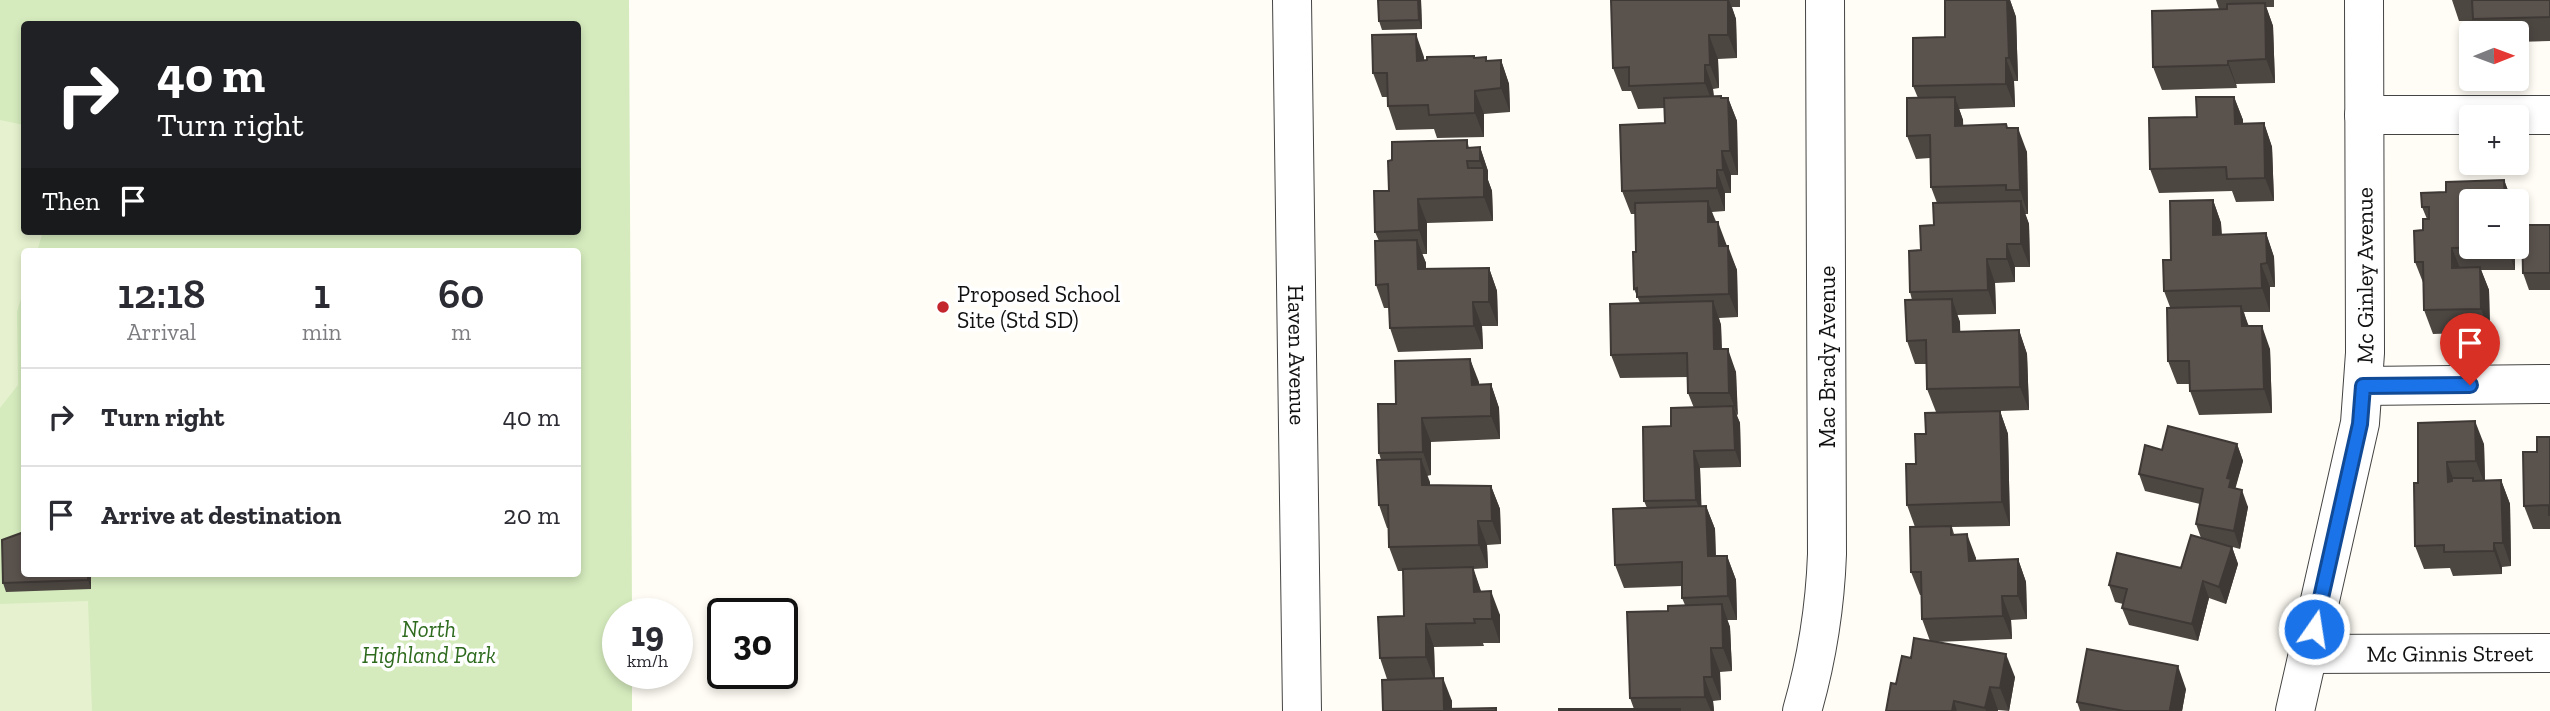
<!DOCTYPE html>
<html lang="en">
<head>
<meta charset="utf-8">
<style>
	:root { --surface:#fff; --page:#f7f7f7; --text:#2b2b33; --muted:#7c7c81; --line:#e1e1e2 }
	body { margin:0; font-family:"Zilla Slab",serif; background:var(--page); color:var(--text); height:100vh; display:flex; flex-direction:column; font-size:26px; white-space:nowrap }
	* { box-sizing:border-box; margin:0 }
	p { font-size:23px; color:var(--muted) }
	.icon { flex:none; width:38px; height:38px; fill:none; stroke:currentColor; stroke-width:2; stroke-linecap:round; stroke-linejoin:round }
	.map { position:relative; flex:1; overflow:hidden }
	.drawer { position:absolute; left:21px; top:248px; width:560px; height:329px; display:flex; flex-direction:column; background:var(--surface); border-radius:7px; box-shadow:0 4px 10px #0003 }
	.drawer>* { flex:none }
	.hud { position:absolute; left:21px; top:21px; width:560px; height:214px; border-radius:7px; box-shadow:0 4px 10px #0003; background:#202124; color:#fff; overflow:hidden }
	.needle { width:46px; rotate:89deg }
	.buttons { position:absolute; left:2459px; top:21px; display:grid; gap:14px }
	.buttons a { display:grid; place-items:center; width:70px; height:70px; border-radius:7px; background:var(--surface); box-shadow:0 4px 10px #0003; font-size:35px }
	.speed { position:absolute; left:602px; top:598px; display:flex; gap:14px; font-size:35px; font-weight:700; text-align:center }
	.speed>* { display:grid; place-content:center; width:91px; height:91px; border-radius:50%; background:var(--surface); box-shadow:0 4px 10px #0003; line-height:1 }
	.speed small { font-size:18px; font-weight:400 }
	.speed .limit { border:4px solid #111; border-radius:10px; background:#fff; color:#111 }
	.pin { position:absolute; display:grid; place-items:center; width:60px; height:60px; color:#fff; margin:-72px -30px; border-radius:50% 50% 50% 0; rotate:-45deg; box-shadow:0 0 7px #0007 }
	.pin .icon { rotate:45deg }
	.me { position:absolute; width:77px; margin:-38px; rotate:13deg; stroke-linejoin:round; filter:drop-shadow(0 0 5px #0008) }
	.turn { display:flex; align-items:center; gap:24px; height:147px; padding:0 21px; font-size:32px }
	.turn .icon { width:91px; height:91px; stroke-width:2.5 }
	.turn b { display:block; font-size:49px; line-height:60px }
	.then { display:flex; align-items:center; height:66px; padding:0 21px; background:#0003; gap:14px; font-size:26px }
	.eta { display:flex; justify-content:space-evenly; align-items:center; height:119px; text-align:center }
	.eta b { font-size:42px; font-weight:600; line-height:49px }
	ul { padding:0; list-style:none }
	li { display:flex; align-items:center; gap:21px; height:98px; padding:0 21px; border-top:2px solid var(--line) }
	li div { flex:1 }
	li b { display:block; font-size:26px }
	li em { font-style:normal }
	.map>svg:first-child { display:block }
	.green { fill:#d5ebbd; fill-rule:evenodd }
	.pitch { fill:#e6f2cf }
	.lines { fill:none; stroke-linecap:round; stroke-linejoin:round }
	.minor-casing { stroke:#444; stroke-width:40 }
	.minor { stroke:#fff; stroke-width:38 }
	.wall { fill:#4d4742 }
	.shaded-wall { fill:#3f3936 }
	.building { fill:#5a524d; stroke:#3f3936; stroke-width:2 }
	.route-casing { stroke:#114b97; stroke-width:18 }
	.route { stroke:#1a73e8; stroke-width:12 }
	.poi-dot { fill:#c4262e; stroke:#fff; stroke-width:2.5 }
	.labels { text-anchor:middle; stroke-width:7; stroke-linejoin:round; paint-order:stroke }
	.street-label { font-size:23px; fill:#111; stroke:#fff }
	.poi-label { font-size:23px; fill:#111; stroke:#fff; text-anchor:start }
	.park-label { font-size:23px; font-style:italic; fill:#2f6b1f; stroke:#fff }
</style>
</head>
<body>
<div class="map">
<svg width="2550" height="711" viewBox="0 0 2550 711">
	<rect width="100%" height="100%" fill="#fffdf5"/>
	<path class="green" d="M0 0H629L632 614H618V674H632V711H0ZM24 24H578V231H24ZM24 252H578V574H24Z"/>
	<g class="pitch">
		<polygon points="0,120 24,125 24,231 43,231 37,252 24,252 24,289 17,312 18,385 0,408"/>
		<polygon points="88,601 92,711 0,711 0,604"/>
	</g>
	<g class="lines">
		<g class="minor-casing">
			<g id="minor">
				<path id="s1" d="M1292 0 1302 711"/>
				<polyline points="2364,115 2550,115"/>
				<polyline points="2363,386 2550,384"/>
				<path id="s2" d="M2308 654 2550 653"/>
				<path d="M1802 711C1817 659 1825 608 1827 554L1825 0"/>
				<path id="s3" d="M2295 711 2360 423 2365 353 2364 0"/>
			</g>
		</g>
		<use href="#minor" class="minor"/>
	</g>
	<g class="wall">
		<polygon points="1378,0 1421,0 1422,29 1382,30 1379,21"/>
		<polygon points="1611,0 1740,0 1740,7 1732,7 1736,19 1737,58 1718,59 1719,88 1713,89 1714,96 1728,98 1737,121 1738,175 1731,175 1731,193 1725,193 1725,211 1712,212 1737,270 1738,317 1719,318 1721,325 1722,349 1736,372 1737,416 1740,423 1741,467 1700,468 1701,506 1706,506 1715,529 1716,556 1727,556 1736,580 1737,620 1727,620 1730,627 1732,671 1720,672 1721,700 1713,701 1714,711 1559,711 1634,709 1630,698 1668,611 1685,605 1682,598 1682,586 1624,588 1615,565 1647,508 1644,501 1671,426 1694,408 1688,393 1688,377 1620,378 1611,355 1640,303 1634,289 1636,252 1635,214 1631,214 1622,191 1665,123 1664,108 1638,109 1631,91 1622,91 1613,68"/>
		<polygon points="1945,0 2024,0 2010,0 2016,17 2018,81 2014,81 2015,107 1959,109 1963,120 1963,126 2008,128 2027,152 2028,214 2025,214 2029,224 2030,267 2015,267 2015,282 1995,283 1996,314 1957,315 1960,322 1960,332 2019,330 2027,354 2029,410 2000,411 2008,434 2010,526 1952,527 1954,534 1976,558 1976,561 2018,559 2026,582 2027,619 2011,620 2012,639 1935,642 2015,677 2009,711 1998,710 1998,711 1886,711 1896,684 1911,658 1930,641 1922,619 1921,595 1920,595 1911,572 1915,527 1907,505 1916,464 1926,434 1936,412 1927,389 1927,364 1915,364 1907,341 1912,300 1910,292 1921,250 1934,225 1937,203 1931,187 1930,158 1916,159 1907,136 1918,98 1913,86 1945,37"/>
		<polygon points="2216,0 2274,0 2274,7 2266,7 2273,26 2275,83 2236,84 2237,88 2162,90 2153,67 2227,9 2219,9"/>
		<polygon points="2452,0 2550,0 2550,41 2516,42 2516,33 2478,33 2473,21 2459,21"/>
		<polygon points="1424,57 1424,60 1475,58 1487,61 1501,60 1509,84 1510,112 1484,114 1484,137 1437,138 1434,129 1396,130 1388,106 1387,97 1382,97 1373,73"/>
		<polygon points="2234,97 2243,120 2243,124 2264,123 2272,147 2274,201 2236,202 2232,191 2159,193 2150,169 2197,117"/>
		<polygon points="1467,140 1469,148 1480,147 1488,171 1488,180 1492,191 1493,221 1427,223 1427,254 1422,254 1426,263 1426,269 1489,268 1497,291 1498,326 1482,326 1483,349 1398,352 1390,328 1389,308 1384,308 1376,285 1379,241 1375,232 1389,191 1392,160"/>
		<polygon points="2504,180 2512,201 2471,201 2471,247 2515,247 2515,270 2481,270 2489,290 2490,332 2433,334 2424,310 2424,285 2415,262 2423,230 2427,219 2422,207 2446,192"/>
		<polygon points="2213,200 2221,223 2222,235 2266,233 2274,257 2275,287 2270,287 2270,312 2244,312 2248,326 2270,349 2272,413 2199,415 2190,391 2190,384 2177,384 2168,361 2170,307 2164,291 2171,260"/>
		<polygon points="2550,225 2550,290 2529,290 2523,273"/>
		<polygon points="1470,359 1479,385 1491,384 1499,408 1500,439 1431,442 1431,475 1427,476 1430,485 1491,486 1500,509 1501,544 1487,545 1488,568 1473,569 1481,592 1500,615 1500,643 1483,643 1484,646 1434,647 1435,678 1452,701 1452,709 1383,711 1387,679 1380,658 1404,616 1403,571 1398,571 1389,547 1389,528 1387,528 1379,505 1381,460 1379,453 1396,404"/>
		<polygon points="2418,423 2484,444 2485,480 2501,480 2510,504 2511,566 2502,567 2502,574 2453,576 2450,568 2424,569 2415,546 2418,483"/>
		<polygon points="2550,437 2550,529 2533,529 2524,506 2537,452"/>
		<polygon points="2237,444 2243,461 2235,488 2248,507 2240,549 2229,546 2232,547 2238,564 2226,604 2209,598 2198,641 2129,625 2122,608 2123,604 2115,602 2109,585 2181,568 2201,538 2196,524 2200,504 2145,491 2139,474 2162,450"/>
		<polygon points="91,574 91,589 6,592 3,583"/>
		<polygon points="2186,689 2182,711 2080,711 2077,702"/>
	</g>
	<g class="shaded-wall">
		<polygon points="1418,0 1421,0 1422,29 1419,20"/>
		<polygon points="1728,0 1729,0 1736,19 1737,58 1728,35"/>
		<polygon points="2007,0 2010,0 2016,17 2018,81 2009,58"/>
		<polygon points="2265,3 2273,26 2275,83 2266,59"/>
		<polygon points="1416,34 1424,57 1425,84 1417,61"/>
		<polygon points="1709,35 1718,59 1719,88 1710,65"/>
		<polygon points="2006,58 2014,81 2015,107 2006,84"/>
		<polygon points="1501,60 1509,84 1510,112 1501,88"/>
		<polygon points="2228,61 2236,84 2237,88 2228,65"/>
		<polygon points="1705,65 1713,89 1714,107 1705,83"/>
		<polygon points="1475,91 1484,114 1484,137 1475,113"/>
		<polygon points="1955,97 1963,120 1964,149 1955,126"/>
		<polygon points="2234,97 2243,120 2243,148 2235,124"/>
		<polygon points="1728,98 1737,121 1738,175 1730,151"/>
		<polygon points="2264,123 2272,147 2274,201 2265,178"/>
		<polygon points="2018,128 2027,152 2028,214 2020,190"/>
		<polygon points="1480,147 1488,171 1488,180 1492,191 1493,221 1484,197 1484,172 1480,161"/>
		<polygon points="1722,151 1731,175 1731,193 1723,170"/>
		<polygon points="1717,170 1725,193 1725,211 1717,188"/>
		<polygon points="2504,180 2512,201 2505,201"/>
		<polygon points="1418,199 1427,223 1427,254 1419,230"/>
		<polygon points="2213,200 2221,223 2222,259 2213,235"/>
		<polygon points="1708,201 1716,224 1708,222"/>
		<polygon points="2021,201 2029,224 2030,267 2021,244"/>
		<polygon points="1718,222 1727,246 1727,270 1719,246"/>
		<polygon points="2266,233 2274,257 2275,287 2267,263"/>
		<polygon points="1417,240 1426,263 1426,292 1418,269"/>
		<polygon points="2007,244 2015,267 2015,282 2007,259"/>
		<polygon points="1728,246 1737,270 1738,317 1729,294"/>
		<polygon points="2507,247 2515,247 2515,270"/>
		<polygon points="2452,248 2461,271 2452,268"/>
		<polygon points="1987,259 1995,283 1996,314 1988,290"/>
		<polygon points="2261,264 2270,287 2270,312 2262,288"/>
		<polygon points="2480,267 2489,290 2490,332 2481,309"/>
		<polygon points="1489,268 1497,291 1498,326 1489,302"/>
		<polygon points="1952,299 1960,322 1961,355 1953,332"/>
		<polygon points="1713,301 1721,325 1722,373 1714,349"/>
		<polygon points="1473,302 1482,326 1483,349 1474,326"/>
		<polygon points="2241,306 2250,329 2242,326"/>
		<polygon points="2262,326 2270,349 2272,413 2264,389"/>
		<polygon points="2019,330 2027,354 2029,410 2020,387"/>
		<polygon points="1728,349 1736,372 1738,416 1729,393"/>
		<polygon points="1470,359 1479,382 1480,408 1472,385"/>
		<polygon points="1491,384 1499,408 1500,439 1491,416"/>
		<polygon points="1733,406 1740,423 1741,467 1735,450"/>
		<polygon points="2000,411 2008,434 2010,526 2002,502"/>
		<polygon points="1422,418 1431,442 1431,475 1423,452"/>
		<polygon points="2475,421 2484,444 2485,485 2476,461"/>
		<polygon points="2237,444 2243,461 2235,490 2229,487 2227,478"/>
		<polygon points="1694,451 1700,468 1702,517 1696,500"/>
		<polygon points="1421,459 1430,482 1430,509 1422,485"/>
		<polygon points="2447,462 2456,486 2448,482"/>
		<polygon points="2501,480 2510,504 2511,566 2503,543"/>
		<polygon points="1491,486 1500,509 1501,544 1492,521"/>
		<polygon points="2242,490 2248,507 2240,549 2234,531"/>
		<polygon points="1706,506 1715,529 1716,580 1708,556"/>
		<polygon points="1478,521 1487,545 1488,568 1479,545"/>
		<polygon points="1967,534 1976,558 1977,584 1969,561"/>
		<polygon points="2494,543 2502,567 2502,574 2494,551"/>
		<polygon points="2232,547 2238,564 2226,604 2219,587"/>
		<polygon points="1727,556 1736,580 1737,620 1728,596"/>
		<polygon points="2018,559 2026,582 2027,619 2018,596"/>
		<polygon points="1473,567 1481,591 1482,615 1474,592"/>
		<polygon points="88,574 91,574 91,589 88,580"/>
		<polygon points="2203,581 2209,598 2198,641 2192,624"/>
		<polygon points="1491,591 1500,615 1500,643 1492,619"/>
		<polygon points="2002,596 2011,620 2012,639 2003,616"/>
		<polygon points="1722,604 1730,627 1732,671 1723,648"/>
		<polygon points="1426,624 1434,647 1435,681 1426,657"/>
		<polygon points="1711,648 1720,672 1721,700 1712,677"/>
		<polygon points="2006,654 2015,677 2009,711 2000,688"/>
		<polygon points="2178,666 2186,689 2182,711 2171,711 2170,709"/>
		<polygon points="1704,677 1713,701 1714,711 1711,711 1705,697"/>
		<polygon points="1443,678 1452,701 1452,711 1444,709"/>
		<polygon points="1990,687 1998,710 1998,711 1986,711 1985,708"/>
		<polygon points="1954,701 1957,711 1952,711"/>
	</g>
	<g class="building">
		<polygon points="1378,0 1418,0 1419,20 1379,21"/>
		<polygon points="1611,0 1728,0 1728,35 1709,35 1710,65 1705,65 1705,83 1629,86 1629,67 1613,68"/>
		<polygon points="1945,0 2007,0 2009,58 2006,58 2006,84 1913,86 1913,38 1945,37"/>
		<polygon points="2472,0 2550,0 2550,17 2473,19"/>
		<polygon points="2265,3 2266,59 2228,61 2228,65 2153,67 2152,11 2227,9 2227,4"/>
		<polygon points="1416,34 1417,61 1427,60 1427,57 1474,56 1474,58 1486,57 1486,61 1501,60 1501,88 1475,91 1475,113 1429,115 1428,105 1388,106 1387,73 1373,73 1372,35"/>
		<polygon points="1721,96 1721,98 1728,98 1730,151 1722,151 1723,170 1717,170 1717,188 1622,191 1620,125 1665,123 1664,98"/>
		<polygon points="1955,97 1955,126 2006,124 2007,128 2018,128 2020,190 2006,190 2006,185 1931,187 1930,135 1907,136 1907,98"/>
		<polygon points="2196,97 2234,97 2235,124 2264,123 2265,178 2227,179 2226,167 2150,169 2149,118 2197,117"/>
		<polygon points="1467,140 1467,148 1480,147 1480,161 1467,161 1468,168 1484,168 1484,197 1418,199 1419,230 1375,232 1374,191 1389,191 1388,161 1392,160 1392,142"/>
		<polygon points="2504,180 2505,201 2471,201 2471,247 2484,247 2452,248 2452,268 2480,267 2481,309 2424,310 2423,262 2415,262 2414,231 2423,230 2423,219 2429,219 2429,207 2422,207 2421,193 2446,192 2446,182"/>
		<polygon points="2213,200 2213,235 2266,233 2267,263 2261,264 2262,288 2164,291 2163,260 2171,260 2170,201"/>
		<polygon points="1708,201 1708,222 1718,222 1719,246 1728,246 1729,294 1637,297 1637,288 1634,289 1633,252 1636,252 1635,203"/>
		<polygon points="2021,201 2021,244 2007,244 2007,259 1987,259 1988,290 1910,292 1909,251 1921,250 1920,226 1934,225 1933,203"/>
		<polygon points="2522,225 2550,225 2550,273 2523,273"/>
		<polygon points="1417,240 1418,269 1489,268 1489,302 1473,302 1474,326 1390,328 1388,284 1376,285 1375,241"/>
		<polygon points="1952,299 1953,332 2019,330 2020,387 1927,389 1926,340 1907,341 1905,300"/>
		<polygon points="1713,301 1714,349 1728,349 1729,393 1688,393 1687,353 1611,355 1610,304"/>
		<polygon points="2241,306 2242,326 2262,326 2264,389 2190,391 2189,361 2168,361 2167,308"/>
		<polygon points="1470,359 1472,385 1491,384 1491,416 1422,418 1423,452 1379,453 1378,404 1396,404 1395,361"/>
		<polygon points="1733,406 1735,450 1694,451 1696,500 1644,501 1643,427 1671,426 1671,408"/>
		<polygon points="2000,411 2002,502 1907,505 1906,464 1916,464 1915,434 1926,434 1925,413"/>
		<polygon points="2475,421 2476,461 2447,462 2448,482 2452,481 2452,478 2473,478 2473,481 2501,480 2503,543 2494,543 2494,551 2444,552 2444,545 2415,546 2414,483 2418,483 2418,423"/>
		<polygon points="2168,426 2237,444 2227,478 2231,479 2229,487 2242,490 2234,531 2196,524 2203,489 2139,474 2145,445 2162,450"/>
		<polygon points="2537,437 2550,437 2550,515 2549,515 2549,505 2524,506 2523,452 2537,452"/>
		<polygon points="1421,459 1422,485 1491,486 1492,521 1478,521 1479,545 1389,547 1388,505 1379,505 1377,460"/>
		<polygon points="1706,506 1708,556 1727,556 1728,596 1682,598 1682,562 1615,565 1613,509"/>
		<polygon points="1951,526 1951,535 1967,534 1969,561 2018,559 2018,596 2002,596 2003,616 1922,619 1921,572 1911,572 1910,527"/>
		<polygon points="24,532 24,574 88,574 88,580 3,583 2,540"/>
		<polygon points="2191,535 2232,547 2219,587 2203,581 2192,624 2122,608 2127,589 2109,585 2117,553 2181,568"/>
		<polygon points="1473,567 1474,592 1491,591 1492,619 1474,619 1475,623 1426,624 1426,657 1380,658 1378,617 1404,616 1403,569"/>
		<polygon points="1722,604 1723,648 1711,648 1712,677 1704,677 1705,697 1630,698 1627,612 1668,611 1668,606"/>
		<polygon points="1914,638 2006,654 2000,688 1990,687 1985,708 1954,701 1952,711 1886,711 1891,683 1896,684 1902,656 1911,658"/>
		<polygon points="2087,649 2178,666 2170,709 2177,711 2124,711 2077,702"/>
		<polygon points="1443,678 1444,709 1496,708 1496,711 1383,711 1382,680"/>
		<rect x="1559" y="709" width="121" height="2"/>
	</g>
	<g class="lines">
		<g class="route-casing">
			<polyline id="route" points="2314,629 2360,424 2363,386 2470,385"/>
		</g>
		<use href="#route" class="route"/>
	</g>
	<circle class="poi-dot" cx="943" cy="307" r="7"/>
	<g class="labels">
		<g class="street-label">
			<text dy="8" stroke="none"><textPath href="#s3" startOffset="443">Mc Ginley Avenue</textPath></text>
			<text dy="8" stroke="none"><textPath href="#s1" startOffset="355">Haven Avenue</textPath></text>
			<text transform="translate(1827 357) rotate(-90)" y="8">Mac Brady Avenue</text>
			<text dy="8" stroke="none"><textPath href="#s2" startOffset="142">Mc Ginnis Street</textPath></text>
		</g>
		<g class="poi-label">
			<text x="957" y="302">Proposed School<tspan x="957" dy="26">Site (Std SD)</tspan></text>
		</g>
		<g class="park-label">
			<text x="429" y="637">North<tspan x="429" dy="26">Highland Park</tspan></text>
		</g>
	</g>
</svg>
<div class="buttons">
<a><svg class="needle" viewBox="-14 -14 28 28"><path d="M0-13l5 13h-10z" fill="#e53935"/><path d="M0 13l5-13h-10z" fill="#7c7c81"/></svg></a>
<a>+</a>
<a>−</a>
</div>
<div class="speed"><div>19<small>km/h</small></div><div class="limit">30</div></div>
<div class="pin" style="left:2470px;top:385px;background:#d93025"><svg class="icon" aria-label="arrive" viewBox="0 0 24 24"><path d="M6 21V4h12l-3 4 3 4H6"/></svg></div>
<svg class="me" style="left:2314px;top:629px" viewBox="-20 -20 40 40"><circle r="17" fill="#1a73e8" stroke="#fff" stroke-width="3"/><path d="M0-11L8 9 0 5-8 9z" fill="#fff"/></svg>
<div class="hud">
<div class="turn"><svg class="icon" aria-label="right" viewBox="0 0 24 24"><path d="M7 20v-9h11M14 6l5 5-5 5"/></svg><div><b>40 m</b>Turn right</div></div>
<div class="then">Then<svg class="icon" aria-label="arrive" viewBox="0 0 24 24"><path d="M6 21V4h12l-3 4 3 4H6"/></svg></div>
</div>
<section class="drawer">
<div class="eta">
<div><b>12:18</b><p>Arrival</p></div>
<div><b>1</b><p>min</p></div>
<div><b>60</b><p>m</p></div>
</div>
<ul>
<li><svg class="icon" aria-label="right" viewBox="0 0 24 24"><path d="M7 20v-9h11M14 6l5 5-5 5"/></svg><div><b>Turn right</b></div><em>40 m</em></li>
<li><svg class="icon" aria-label="arrive" viewBox="0 0 24 24"><path d="M6 21V4h12l-3 4 3 4H6"/></svg><div><b>Arrive at destination</b></div><em>20 m</em></li>
</ul>
</section>
</div>
</body>
</html>
